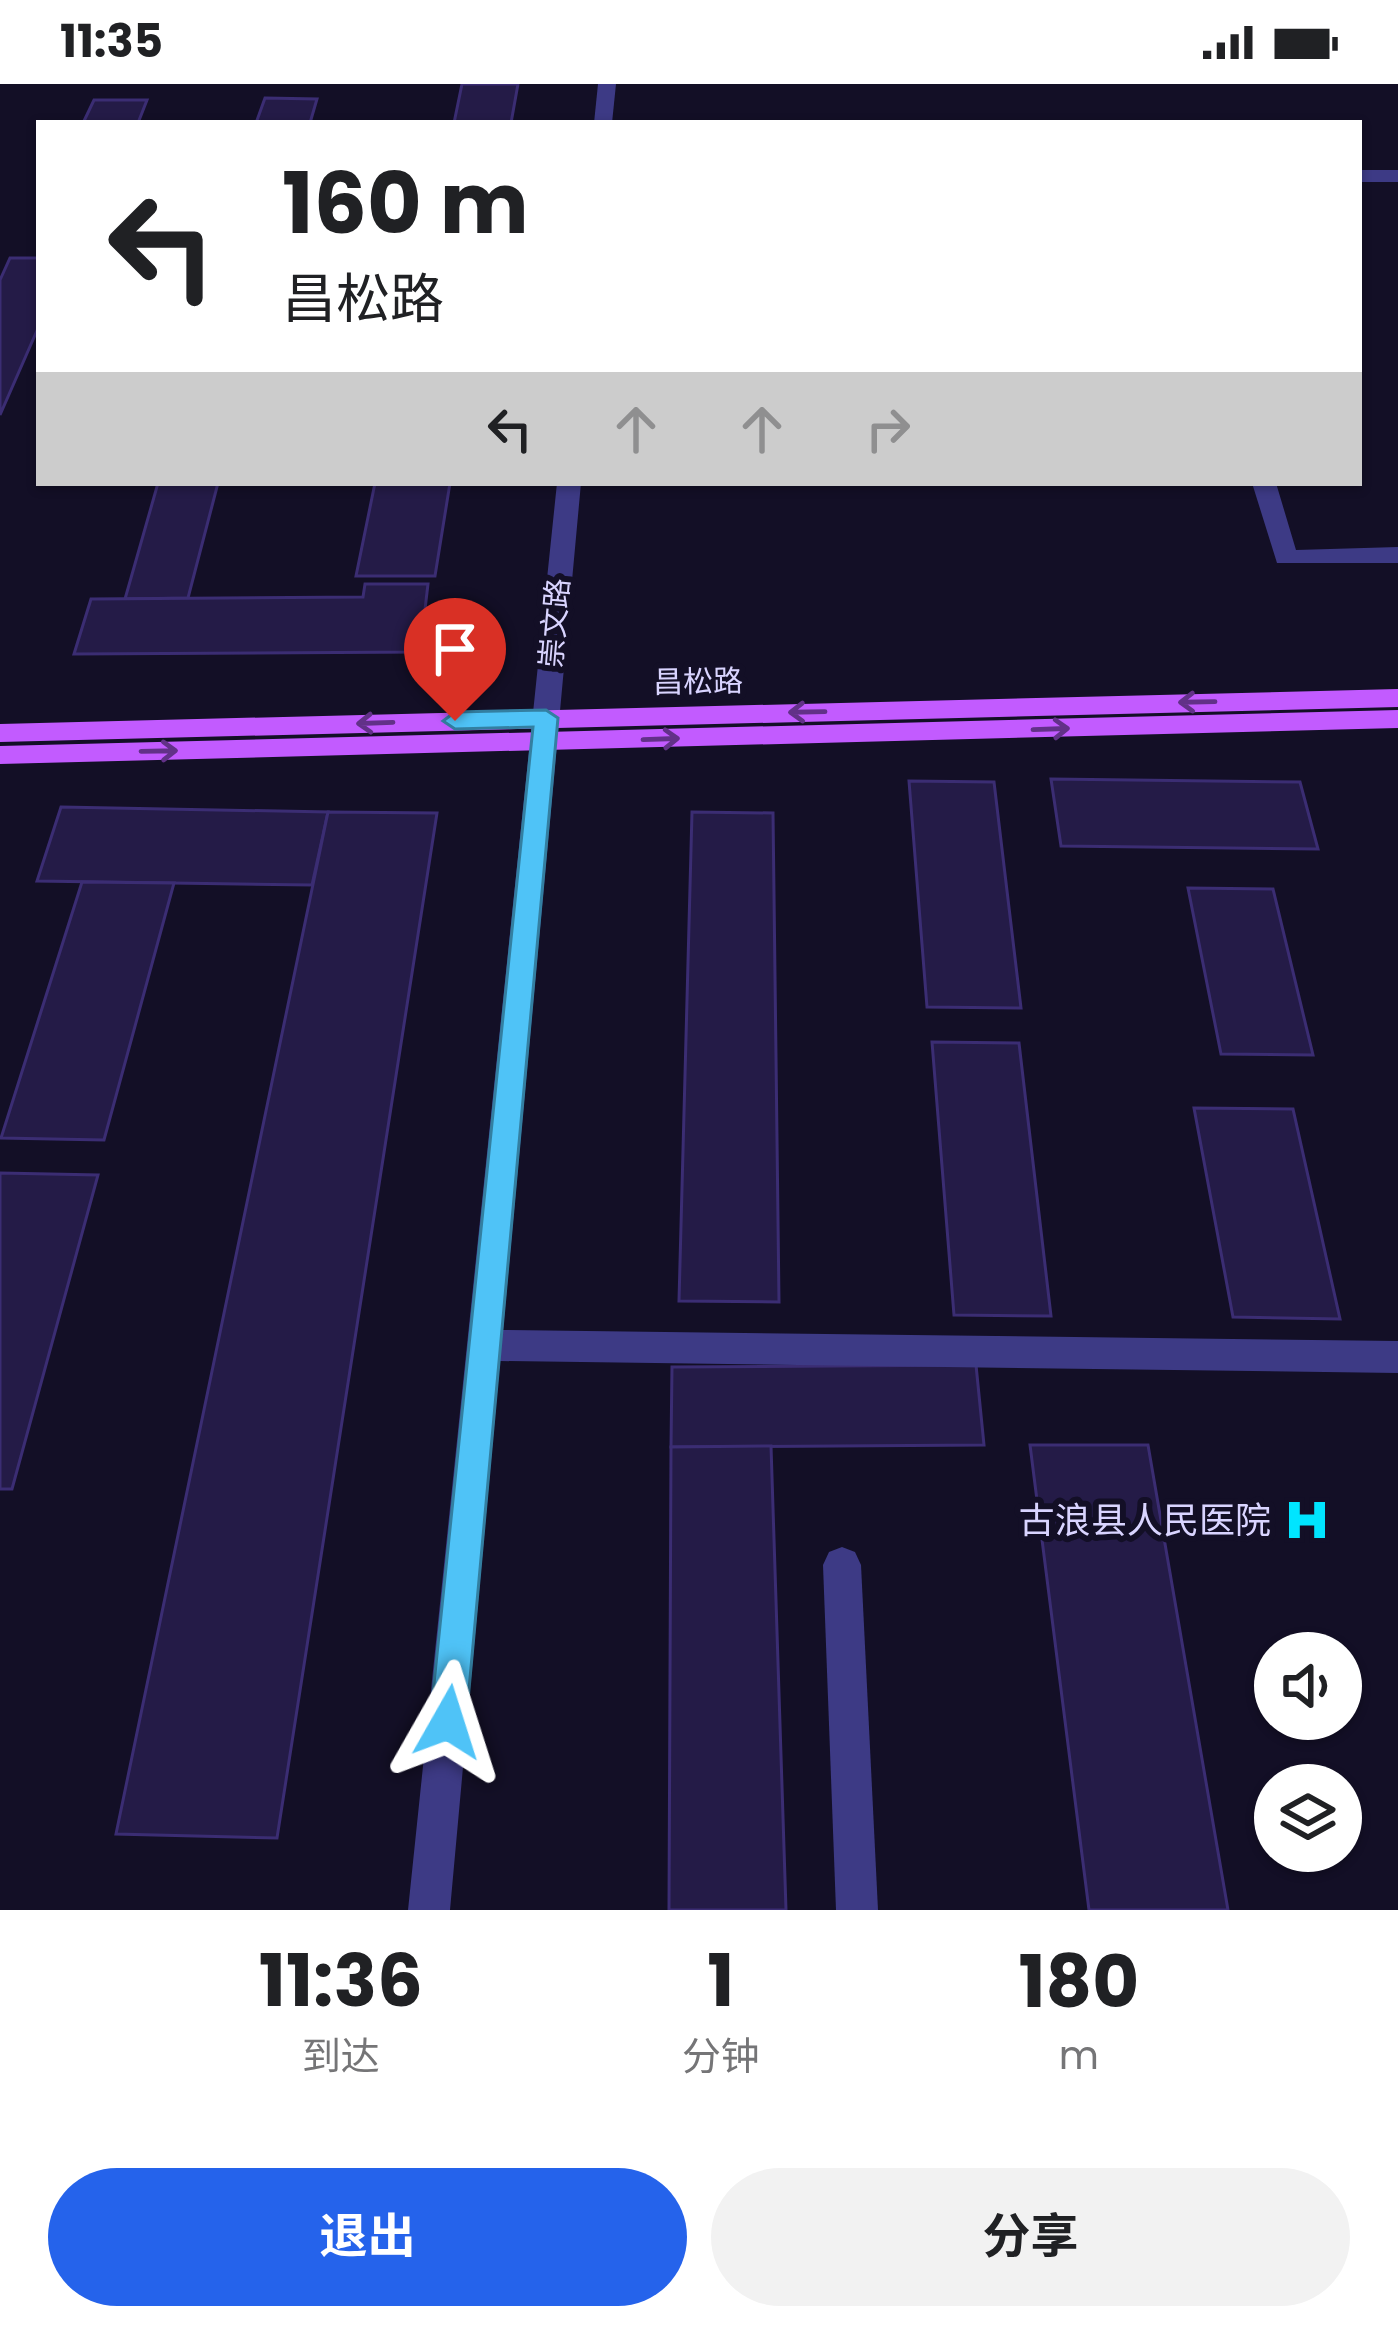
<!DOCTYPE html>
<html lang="zh">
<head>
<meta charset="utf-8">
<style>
	:root { --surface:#fff; --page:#f2f2f2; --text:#202124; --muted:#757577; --accent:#2563eb }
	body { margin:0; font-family:Poppins,"Noto Sans SC",sans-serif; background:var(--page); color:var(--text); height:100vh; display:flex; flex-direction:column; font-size:45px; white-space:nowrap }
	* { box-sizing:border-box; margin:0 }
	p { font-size:39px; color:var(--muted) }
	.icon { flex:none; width:66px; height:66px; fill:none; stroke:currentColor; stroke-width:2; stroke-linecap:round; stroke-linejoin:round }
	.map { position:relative; height:1826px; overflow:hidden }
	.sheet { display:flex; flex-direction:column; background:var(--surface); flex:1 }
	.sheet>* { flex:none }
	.top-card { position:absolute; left:36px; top:36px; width:1326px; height:366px; border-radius:0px; box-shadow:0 3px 9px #0004; background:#fff; color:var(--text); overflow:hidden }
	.buttons { position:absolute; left:1254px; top:1548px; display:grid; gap:24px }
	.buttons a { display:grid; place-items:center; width:108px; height:108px; border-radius:50%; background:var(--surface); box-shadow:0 3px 9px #0004; font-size:60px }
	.pin { position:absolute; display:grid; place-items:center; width:102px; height:102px; color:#fff; margin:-123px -51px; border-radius:50% 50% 50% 0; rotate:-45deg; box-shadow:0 0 12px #0007 }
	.pin .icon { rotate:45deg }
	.me { position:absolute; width:132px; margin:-66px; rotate:6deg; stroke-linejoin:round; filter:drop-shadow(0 0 9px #0008) }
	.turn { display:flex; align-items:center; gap:42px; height:252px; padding:0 48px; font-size:54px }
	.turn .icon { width:156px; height:156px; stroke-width:2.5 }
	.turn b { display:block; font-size:84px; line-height:102px }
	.lanes { display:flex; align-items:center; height:114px; padding:0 48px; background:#0003; justify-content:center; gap:60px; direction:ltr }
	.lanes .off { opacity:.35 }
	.eta { display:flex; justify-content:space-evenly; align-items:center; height:204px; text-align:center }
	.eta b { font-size:72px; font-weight:700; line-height:84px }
	.primary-button { display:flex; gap:24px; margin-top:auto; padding:24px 48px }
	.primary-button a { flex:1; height:138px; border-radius:72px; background:var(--accent); color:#fff; font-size:48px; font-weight:700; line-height:138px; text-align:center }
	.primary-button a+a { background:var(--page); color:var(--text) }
	.status { display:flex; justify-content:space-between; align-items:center; height:84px; padding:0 60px; background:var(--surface); direction:ltr }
	.status svg { height:33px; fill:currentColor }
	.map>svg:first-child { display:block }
	.building { fill:#241b47; stroke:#3b2d73; stroke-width:3 }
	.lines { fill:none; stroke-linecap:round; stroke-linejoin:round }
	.minor { fill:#3d3a85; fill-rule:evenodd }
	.major { fill:#c25bff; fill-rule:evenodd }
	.oneway { stroke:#623188 }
	.route { fill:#4fc3f7; stroke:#337fa1; stroke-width:3 }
	.labels { text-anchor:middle; stroke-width:12; stroke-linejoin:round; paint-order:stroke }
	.street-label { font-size:30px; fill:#d9d4ff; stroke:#130f26 }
	.near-poi-label { font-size:36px; fill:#d9d4ff; stroke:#130f26; text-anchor:end }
</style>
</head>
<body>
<div class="status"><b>11:35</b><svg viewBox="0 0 49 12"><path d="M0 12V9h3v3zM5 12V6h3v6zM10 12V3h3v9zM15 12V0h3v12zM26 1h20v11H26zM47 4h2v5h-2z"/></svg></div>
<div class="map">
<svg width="1398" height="1826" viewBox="0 0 1398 1826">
	<rect width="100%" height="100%" fill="#130f26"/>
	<g class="building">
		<polygon points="462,0 518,0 511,39 454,39"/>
		<polygon points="265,14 317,15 310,39 256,39"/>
		<polygon points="94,16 147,16 138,39 83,39"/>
		<polygon points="10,174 39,174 39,242 0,331 0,196"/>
		<polygon points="158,399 218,399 188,514 125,515"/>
		<polygon points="375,399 450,399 435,492 356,492"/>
		<polygon points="365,500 428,500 420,568 74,570 91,515 363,513"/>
		<polygon points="1051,695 1300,698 1318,765 1061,762"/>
		<polygon points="909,697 994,698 1021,924 927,923"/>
		<polygon points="61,723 328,728 312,801 37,797"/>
		<polygon points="328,728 437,729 277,1754 116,1750"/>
		<polygon points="692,728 773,729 779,1218 679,1217"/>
		<polygon points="82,798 174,799 104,1056 1,1054"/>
		<polygon points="1188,804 1273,805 1313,971 1221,970"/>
		<polygon points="932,958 1019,959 1051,1232 954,1231"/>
		<polygon points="1194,1024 1293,1025 1340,1235 1233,1233"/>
		<polygon points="0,1089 98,1091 12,1405 0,1405"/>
		<polygon points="976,1281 984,1361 671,1363 672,1283"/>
		<polygon points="1030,1361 1148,1361 1228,1826 1089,1826"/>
		<polygon points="771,1362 786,1826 669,1826 671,1363"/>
	</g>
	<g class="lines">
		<g class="minor">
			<polygon points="598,0 616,0 612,39 594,39"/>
			<rect x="1359" y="86" width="39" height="12"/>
			<polygon points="557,399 581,399 503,1246 1398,1257 1398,1289 500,1277 450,1826 408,1826"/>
			<polygon points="1252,399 1276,399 1296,466 1398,463 1398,479 1277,479"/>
			<polygon points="842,1463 855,1468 861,1481 878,1826 836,1826 823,1481 829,1468"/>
		</g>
		<g class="major">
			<polygon points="1398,605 1398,623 0,658 0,640"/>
			<polygon points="1398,626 1398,644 0,680 0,662"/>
		</g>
	</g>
	<defs><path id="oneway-shaft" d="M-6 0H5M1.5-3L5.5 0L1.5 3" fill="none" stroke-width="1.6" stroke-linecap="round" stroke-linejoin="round" transform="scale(3)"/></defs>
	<g class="oneway">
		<use href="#oneway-shaft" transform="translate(1197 618) rotate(179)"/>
		<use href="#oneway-shaft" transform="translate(807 628) rotate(179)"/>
		<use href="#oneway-shaft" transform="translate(375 639) rotate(178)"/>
		<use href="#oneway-shaft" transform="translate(1051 645) rotate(-2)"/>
		<use href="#oneway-shaft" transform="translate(661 655) rotate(-2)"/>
		<use href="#oneway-shaft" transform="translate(159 667) rotate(-1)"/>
	</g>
	<polygon class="route" points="546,626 558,634 466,1638 460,1650 448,1656 435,1650 430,1638 533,643 455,645 443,637 455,628"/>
	<defs>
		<g id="hospital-bare" transform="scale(3.6)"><path d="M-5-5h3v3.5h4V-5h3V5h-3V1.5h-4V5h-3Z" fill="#00e5ff" stroke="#130f26" stroke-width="2.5" paint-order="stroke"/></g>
	</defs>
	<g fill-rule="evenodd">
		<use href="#hospital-bare" x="1307" y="1436"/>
	</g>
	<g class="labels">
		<g class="street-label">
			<text transform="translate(555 539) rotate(-85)" y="10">崇文路</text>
			<text transform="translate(698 598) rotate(-1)" y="10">昌松路</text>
		</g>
		<g class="near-poi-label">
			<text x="1271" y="1449">古浪县人民医院</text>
		</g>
	</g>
</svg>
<div class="buttons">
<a><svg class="icon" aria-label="sound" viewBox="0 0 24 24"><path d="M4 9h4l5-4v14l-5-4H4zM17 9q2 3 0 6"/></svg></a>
<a><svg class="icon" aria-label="layers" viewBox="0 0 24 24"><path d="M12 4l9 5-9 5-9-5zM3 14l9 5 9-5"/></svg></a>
</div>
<div class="pin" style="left:455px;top:637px;background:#d93025"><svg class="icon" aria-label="arrive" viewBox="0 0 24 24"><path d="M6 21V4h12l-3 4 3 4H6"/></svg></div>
<svg class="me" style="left:448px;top:1638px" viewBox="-20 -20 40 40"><path d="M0-17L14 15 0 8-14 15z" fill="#4fc3f7" stroke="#fff" stroke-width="4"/></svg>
<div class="top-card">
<div class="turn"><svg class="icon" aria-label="left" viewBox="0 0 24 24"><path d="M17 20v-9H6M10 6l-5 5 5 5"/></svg><div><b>160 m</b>昌松路</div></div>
<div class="lanes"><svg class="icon" aria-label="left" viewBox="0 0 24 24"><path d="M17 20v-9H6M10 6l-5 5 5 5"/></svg><svg class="icon off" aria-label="ahead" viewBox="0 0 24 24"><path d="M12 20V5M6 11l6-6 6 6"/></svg><svg class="icon off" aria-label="ahead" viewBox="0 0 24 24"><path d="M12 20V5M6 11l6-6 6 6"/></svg><svg class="icon off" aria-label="right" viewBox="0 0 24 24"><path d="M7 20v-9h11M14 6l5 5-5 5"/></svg></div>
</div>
</div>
<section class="sheet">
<div class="eta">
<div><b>11:36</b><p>到达</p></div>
<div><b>1</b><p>分钟</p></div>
<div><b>180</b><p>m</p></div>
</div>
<div class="primary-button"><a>退出</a><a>分享</a></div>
</section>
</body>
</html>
